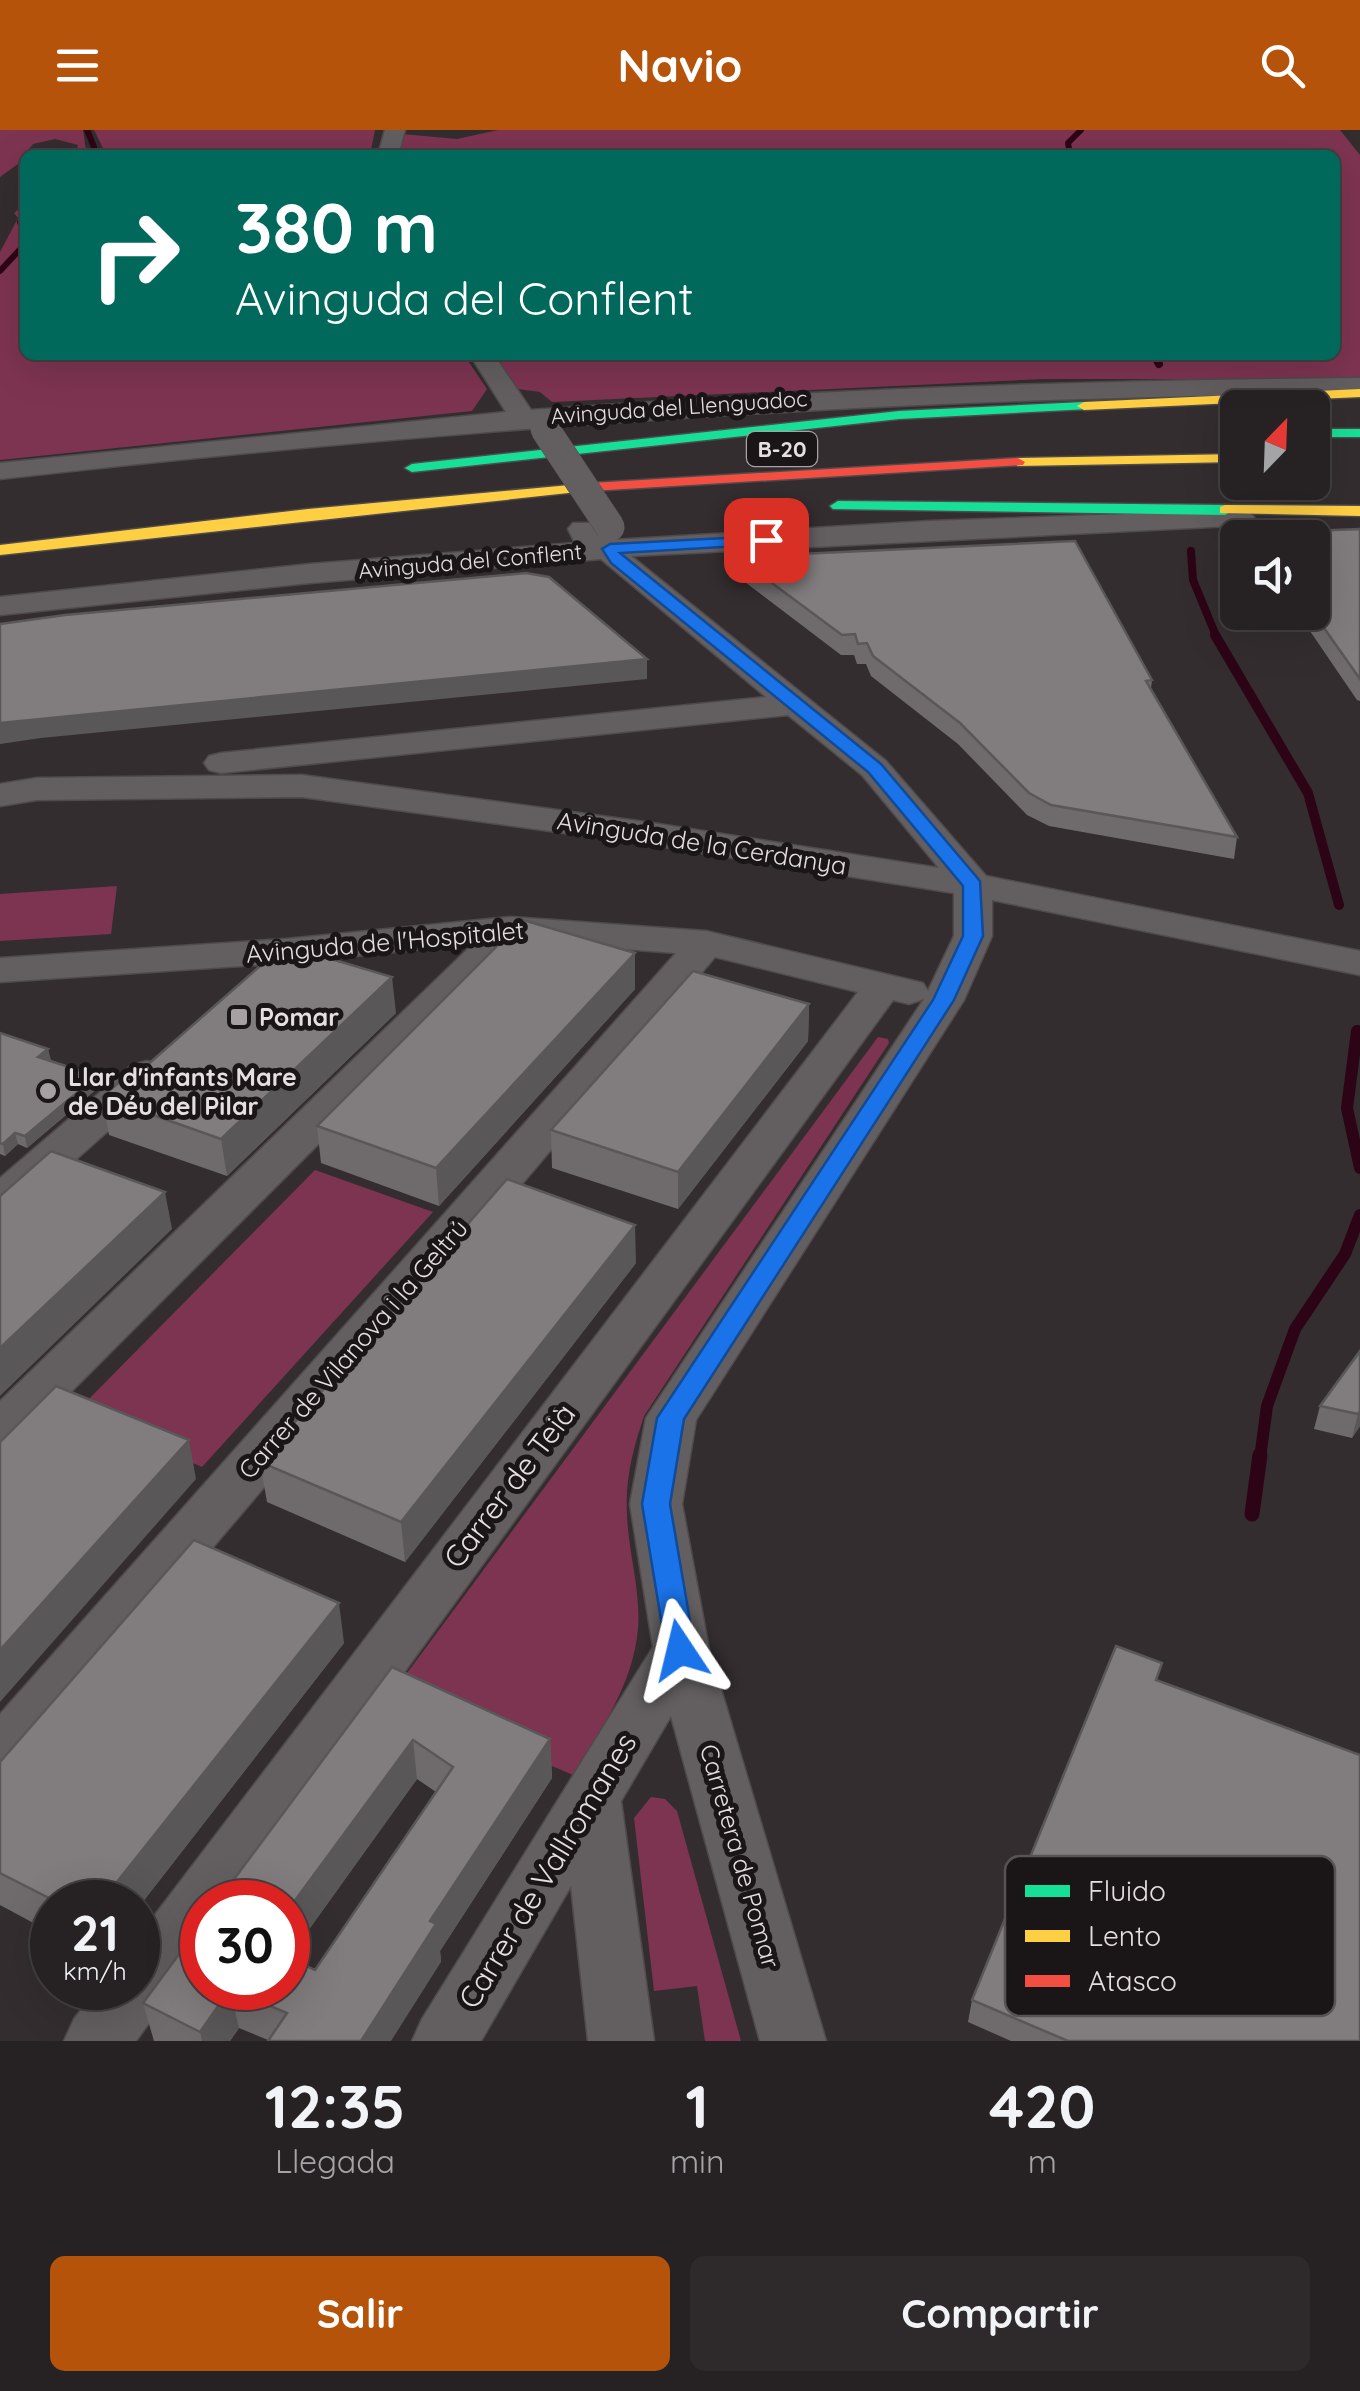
<!DOCTYPE html>
<html lang="es">
<head>
<meta charset="utf-8">
<style>
	:root { --surface:#262223; --page:#2e2a2b; --text:#f1f3f6; --muted:#a4a4a6; --line:#423f41; --accent:#b45309 }
	body { margin:0; font-family:Quicksand,sans-serif; background:var(--page); color:var(--text); height:100vh; display:flex; flex-direction:column; font-size:38px; white-space:nowrap }
	* { box-sizing:border-box; margin:0 }
	p { font-size:32px; color:var(--muted) }
	.icon { flex:none; width:55px; height:55px; fill:none; stroke:currentColor; stroke-width:2; stroke-linecap:round; stroke-linejoin:round }
	.map { position:relative; height:1911px; overflow:hidden }
	.drawer { display:flex; flex-direction:column; background:var(--surface); flex:1 }
	.drawer>* { flex:none }
	.banner { position:absolute; left:20px; top:20px; width:1320px; height:210px; border-radius:15px; box-shadow:0 10px 40px #0002,0 0 0 2px var(--line); background:#00695c; color:#fff; overflow:hidden }
	.needle { width:65px; rotate:23deg }
	.buttons { position:absolute; left:1220px; top:260px; display:grid; gap:20px }
	.buttons a { display:grid; place-items:center; width:110px; height:110px; border-radius:15px; background:var(--surface); box-shadow:0 10px 40px #0002,0 0 0 2px var(--line); font-size:50px }
	.speed { position:absolute; left:30px; top:1750px; display:flex; gap:20px; font-size:50px; font-weight:700; text-align:center }
	.speed>* { display:grid; place-content:center; width:130px; height:130px; border-radius:50%; background:var(--surface); box-shadow:0 10px 40px #0002,0 0 0 2px var(--line); line-height:1 }
	.speed small { font-size:25px; font-weight:400 }
	.speed .limit { border:15px solid #d22; background:#fff; color:#111 }
	.pin { position:absolute; display:grid; place-items:center; width:85px; height:85px; color:#fff; margin:-42px; border-radius:20px; box-shadow:0 5px 15px #0006 }
	.me { position:absolute; width:110px; margin:-55px; rotate:350deg; stroke-linejoin:round; filter:drop-shadow(0 0 8px #0008) }
	.turn { display:flex; align-items:center; gap:35px; height:210px; padding:0 50px; font-size:45px }
	.turn .icon { width:130px; height:130px; stroke-width:2.5 }
	.turn b { display:block; font-size:70px; line-height:85px }
	.eta { display:flex; justify-content:space-evenly; align-items:center; height:170px; text-align:center }
	.eta b { font-size:60px; font-weight:700; line-height:70px }
	.action { display:flex; gap:20px; margin-top:auto; padding:20px 50px }
	.action a { flex:1; height:115px; border-radius:15px; background:var(--accent); color:#fff; font-size:40px; font-weight:700; line-height:115px; text-align:center }
	.action a+a { background:var(--page); color:var(--text) }
	header { display:flex; justify-content:space-between; align-items:center; height:130px; padding:0 50px; background:var(--accent); color:#fff; font-size:45px; font-weight:700 }
	.map>svg:first-child { display:block }
	.green { fill:#7d3451 }
	.lines { fill:none; stroke-linecap:round; stroke-linejoin:round }
	.stream-far4 { stroke:#2d0416; stroke-width:6 }
	.stream-far3 { stroke:#2d0416; stroke-width:8 }
	.stream-far2 { stroke:#2d0416; stroke-width:10 }
	.stream-far1 { stroke:#2d0416; stroke-width:12 }
	.stream { stroke:#2d0416; stroke-width:15 }
	.street-casing { stroke:#4f4a4c; stroke-width:3 }
	.fast-casing { stroke:#4f4a4c; stroke-width:3 }
	.slow-casing { stroke:#4f4a4c; stroke-width:3 }
	.jam-casing { stroke:#4f4a4c; stroke-width:3 }
	.street { fill:#635f60; fill-rule:evenodd }
	.fast { fill:#16e098; fill-rule:evenodd }
	.slow { fill:#ffcf43; fill-rule:evenodd }
	.jam { fill:#f24e42; fill-rule:evenodd }
	.street-bridge-casing { stroke:#4f4a4c; stroke-width:30; stroke-linecap:butt }
	.street-bridge { stroke:#635f60; stroke-width:29 }
	.wall { fill:#6f6b6c; fill-rule:evenodd }
	.shaded-wall { fill:#5a5758 }
	.building { fill:#817c7d; stroke:#5a5758; stroke-width:2.5 }
	.route { fill:#1a73e8; stroke:#114b97; stroke-width:2.5 }
	.poi-dot { fill:#a7a1a3; stroke:#1a1516; stroke-width:4 }
	.labels { text-anchor:middle; stroke-width:10; stroke-linejoin:round; paint-order:stroke }
	.far-street-label { font-size:22px; fill:#e6dfe1; stroke:#1a1516 }
	.shield { fill:#1a1516; stroke:#a9a2a4; stroke-width:2.5 }
	.shield-label { font-size:22px; font-weight:bold; fill:#e6dfe1 }
	.street-label { font-size:25px; fill:#e6dfe1; stroke:#1a1516 }
	.poi-label { font-size:25px; font-weight:bold; fill:#e6dfe1; stroke:#1a1516; text-anchor:start }
	.near-street-label { font-size:30px; fill:#e6dfe1; stroke:#1a1516 }
	.key { fill:#1a1516; stroke:#575253; stroke-width:2.5 }
	.key-label { font-size:28px; fill:#e6dfe1 }
</style>
</head>
<body>
<header><svg class="icon" aria-label="menu" viewBox="0 0 24 24"><path d="M4 6h16M4 12h16M4 18h16"/></svg>Navio<svg class="icon" aria-label="search" viewBox="0 0 24 24"><circle cx="10" cy="10" r="6"/><path d="M15 15l6 6"/></svg></header>
<div class="map">
<svg width="1360" height="1911" viewBox="0 0 1360 1911">
	<rect width="100%" height="100%" fill="#332d2f"/>
	<g class="green">
		<polygon points="0,0 83,0 86,21 75,25 78,15 55,9 33,14 18,34 0,47"/>
		<polygon points="94,0 375,0 370,25 100,25 104,20"/>
		<polygon points="498,0 1340,0 1360,25 1360,249 1043,249 552,272 540,262 518,259 492,225 1335,225 1335,25 393,25 402,4 457,9"/>
		<polygon points="25,74 25,225 464,225 487,259 472,281 0,330 0,122 18,88 14,83"/>
		<polygon points="117,756 111,804 0,811 0,764"/>
		<path d="M878 907 888 909 889 913 644 1286C633 1319 625 1349 627 1384 628 1422 641 1460 638 1499 633 1554 601 1600 573 1645L390 1566Z"/>
		<polygon points="315,1040 433,1082 202,1337 75,1283"/>
		<polygon points="651,1667 665,1669 677,1681 741,1911 705,1911 697,1856 654,1861 634,1688"/>
	</g>
	<g class="lines">
		<g class="stream-far4">
			<polyline points="87,0 94,17 90,25"/>
			<polyline points="1070,25 1068,13 1081,0"/>
			<polyline points="25,86 20,92 25,104"/>
			<polyline points="0,141 25,114"/>
		</g>
		<g class="stream-far3">
			<polyline points="1154,225 1159,234"/>
			<polyline points="1191,421 1193,450 1217,508"/>
		</g>
		<polyline class="stream-far2" points="1215,505 1308,663 1339,775"/>
		<g class="stream-far1">
			<polyline points="1357,901 1347,978 1360,1038"/>
			<polyline points="1260,1328 1267,1276 1295,1199 1345,1124 1360,1085"/>
		</g>
		<polyline class="stream" points="1252,1384 1260,1325"/>
		<g class="street-casing">
			<g id="street">
				<polygon points="385,0 405,0 398,25 378,25"/>
				<path d="M470 225H494L531 280C807 260 1083 250 1360 248V264C904 266 453 298 0 349V333L506 282Z"/>
				<polygon points="1241,380 1251,383 1255,389 1251,395 631,426 886,631 986,746 1360,821 1360,845 992,770 992,806 964,870 696,1290 682,1374 709,1519 826,1911 760,1911 671,1586 621,1671 654,1911 588,1911 571,1756 481,1911 412,1911 422,1889 653,1517 630,1374 646,1288 924,869 909,874 893,870 237,1772 202,1772 202,1820 136,1911 64,1911 74,1889 98,1858 138,1858 138,1807 858,862 715,827 21,1643 0,1650 0,1584 676,823 521,811 18,1315 0,1321 0,1271 473,814 286,833 0,852 0,828 286,809 511,787 706,801 923,853 928,861 954,806 954,763 652,715 302,667 37,670 0,676 0,654 37,648 302,645 652,693 939,738 862,645 788,585 221,643 209,640 204,633 209,626 221,623 766,567 601,429 310,453 0,485 0,467 310,434 575,413 568,399 573,393 593,393 600,404 613,410 930,391"/>
				<polygon points="147,931 162,935 168,944 162,953 16,1083 0,1087 0,1048 132,935"/>
			</g>
		</g>
		<g class="fast-casing">
			<g id="fast">
				<polygon points="1084,272 1089,273 1089,279 899,289 412,342 405,338 412,334 899,281"/>
				<rect x="1312" y="299" width="48" height="8"/>
				<polygon points="838,371 1225,375 1233,380 1225,385 833,379 830,376"/>
			</g>
		</g>
		<g class="slow-casing">
			<g id="slow">
				<polygon points="1360,259 1360,267 1084,280 1077,276 1084,272"/>
				<polygon points="1238,324 1238,332 1018,336 1011,332 1018,328"/>
				<polygon points="591,353 596,354 596,360 0,425 0,415 308,379"/>
				<polygon points="1225,375 1360,376 1360,386 1220,383 1220,377"/>
			</g>
		</g>
		<g class="jam-casing">
			<polygon id="jam" points="1018,328 1025,332 1023,335 591,361 584,357 591,353"/>
		</g>
		<use href="#street" class="street"/>
		<use href="#fast" class="fast"/>
		<use href="#slow" class="slow"/>
		<use href="#jam" class="jam"/>
		<g class="street-bridge-casing">
			<polyline id="street-bridge" points="545,299 610,397"/>
		</g>
		<use href="#street-bridge" class="street-bridge"/>
	</g>
	<g class="wall">
		<polygon points="1360,399 1360,571 1357,570 1297,482 1312,482 1312,408 1258,408 1259,403"/>
		<polygon points="737,427 1152,550 1151,558 1237,707 1234,729 1049,696 1027,685 958,614 871,546 866,534 857,534 854,525 841,525 737,446"/>
		<polygon points="635,823 635,859 439,1076 321,1033 317,996"/>
		<polygon points="809,874 808,911 678,1079 552,1038 551,1000"/>
		<polygon points="396,883 227,1046 109,1005 102,967 145,937"/>
		<polygon points="0,903 48,919 50,931 99,957 27,1018 18,1014 5,1026 0,1024"/>
		<polygon points="636,1133 405,1432 267,1372 260,1332"/>
		<polygon points="1360,1221 1360,1296 1352,1308 1314,1299 1320,1276"/>
		<polygon points="344,1513 138,1778 138,1772 52,1772 52,1803 0,1775 0,1632"/>
		<path d="M392 1537 550 1609 552 1648 440 1821 441 1832 268 1910 239 1898 230 1911H154L143 1873 288 1772ZM417 1649 436 1662 315 1840 288 1828Z"/>
		<polygon points="1159,1551 1360,1911 1011,1911 968,1892 972,1870"/>
	</g>
	<g class="shaded-wall">
		<polygon points="647,529 647,549 41,608 0,614 0,593"/>
		<polygon points="635,823 635,859 439,1076 436,1038"/>
		<polygon points="392,847 396,883 227,1046 221,1009"/>
		<polygon points="809,874 808,911 678,1079 678,1042"/>
		<polygon points="48,919 51,930 41,939 38,927"/>
		<polygon points="97,946 99,957 27,1018 25,1006"/>
		<polygon points="15,1003 18,1014 5,1026 3,1014"/>
		<polygon points="165,1062 172,1099 0,1266 0,1218"/>
		<polygon points="635,1095 636,1133 405,1432 401,1392"/>
		<polygon points="1360,1281 1360,1296 1352,1308 1358,1284"/>
		<polygon points="189,1310 196,1349 0,1572 0,1520"/>
		<polygon points="339,1473 344,1513 138,1778 138,1772 101,1772"/>
		<polygon points="550,1609 552,1648 440,1821 441,1832 391,1911 361,1911 430,1791"/>
		<polygon points="413,1610 417,1649 288,1829 288,1780"/>
		<polygon points="230,1859 239,1898 230,1911 202,1911 200,1902"/>
	</g>
	<g class="building">
		<polygon points="1360,399 1360,549 1312,481 1312,408 1262,408 1259,403"/>
		<polygon points="1075,411 1152,550 1146,551 1237,707 1051,675 1029,663 960,593 873,526 867,513 858,514 855,504 842,505 737,427"/>
		<polygon points="526,443 549,447 647,529 0,593 0,494 65,485"/>
		<polygon points="523,790 635,823 436,1038 317,996"/>
		<polygon points="284,815 392,847 221,1009 102,967 139,935 145,937"/>
		<polygon points="693,841 809,874 678,1042 551,1000"/>
		<polygon points="0,903 48,919 38,927 97,946 25,1006 15,1003 3,1014 0,1013"/>
		<polygon points="51,1021 165,1062 0,1218 0,1066"/>
		<polygon points="507,1049 635,1095 401,1392 260,1332"/>
		<polygon points="1360,1221 1360,1281 1358,1284 1320,1276"/>
		<polygon points="56,1256 189,1310 0,1520 0,1312"/>
		<polygon points="194,1410 339,1473 101,1772 57,1772 0,1743 0,1632"/>
		<polygon points="1116,1516 1162,1533 1156,1550 1360,1625 1360,1911 1068,1911 972,1870"/>
		<polygon points="392,1537 550,1609 430,1791 436,1794 361,1911 268,1911 287,1883 230,1859 200,1902 143,1873 202,1793 202,1858 288,1858 288,1828 315,1840 453,1637 413,1610 288,1780 288,1772 217,1772"/>
	</g>
	<polygon class="route" points="766,406 773,410 771,414 620,423 881,634 980,751 983,806 954,870 684,1289 670,1374 695,1520 691,1528 680,1532 670,1528 666,1520 642,1374 657,1288 933,870 963,806 963,756 868,642 611,433 602,419 610,414"/>
	<g class="poi-dot">
		<rect x="229" y="877" width="20" height="20" rx="5"/>
		<circle cx="48" cy="961" r="10"/>
	</g>
	<g class="labels">
		<g class="far-street-label">
			<text transform="translate(679 277) rotate(-4)" y="8">Avinguda del Llenguadoc</text>
			<text transform="translate(470 431) rotate(-5)" y="8">Avinguda del Conflent</text>
		</g>
		<rect class="shield" x="747" y="302" width="70" height="34" rx="8"/>
		<g class="shield-label">
			<text x="782" y="327">B-20</text>
		</g>
		<g class="street-label">
			<text transform="translate(702 713) rotate(9)" y="9">Avinguda de la Cerdanya</text>
			<text transform="translate(385 812) rotate(-5)" y="9">Avinguda de l'Hospitalet</text>
			<text transform="translate(353 1219) rotate(-49)" y="9">Carrer de Vilanova i la Geltrú</text>
			<text transform="translate(740 1726) rotate(74)" y="9">Carretera de Pomar</text>
		</g>
		<g class="poi-label">
			<text x="259" y="896">Pomar</text>
			<text x="68" y="956">Llar d'infants Mare<tspan x="68" dy="29">de Déu del Pilar</tspan></text>
		</g>
		<g class="near-street-label">
			<text transform="translate(510 1356) rotate(-53)" y="10">Carrer de Teià</text>
			<text transform="translate(548 1741) rotate(-59)" y="10">Carrer de Vallromanes</text>
		</g>
	</g>
	<rect x="1005" y="1726" width="330" height="160" rx="15" class="key"/>
	<rect x="1025" y="1755" width="45" height="12" fill="#16e098"/>
	<rect x="1025" y="1800" width="45" height="12" fill="#ffcf43"/>
	<rect x="1025" y="1845" width="45" height="12" fill="#f24e42"/>
	<g class="key-label">
		<text x="1088" y="1771">Fluido</text>
		<text x="1088" y="1816">Lento</text>
		<text x="1088" y="1861">Atasco</text>
	</g>
</svg>
<div class="buttons">
<a><svg class="needle" viewBox="-14 -14 28 28"><path d="M0-13l5 13h-10z" fill="#e53935"/><path d="M0 13l5-13h-10z" fill="#a4a4a6"/></svg></a>
<a><svg class="icon" aria-label="sound" viewBox="0 0 24 24"><path d="M4 9h4l5-4v14l-5-4H4zM17 9q2 3 0 6"/></svg></a>
</div>
<div class="speed"><div>21<small>km/h</small></div><div class="limit">30</div></div>
<div class="pin" style="left:766px;top:410px;background:#d93025"><svg class="icon" aria-label="arrive" viewBox="0 0 24 24"><path d="M6 21V4h12l-3 4 3 4H6"/></svg></div>
<svg class="me" style="left:680px;top:1520px" viewBox="-20 -20 40 40"><path d="M0-17L14 15 0 8-14 15z" fill="#1a73e8" stroke="#fff" stroke-width="4"/></svg>
<div class="banner">
<div class="turn"><svg class="icon" aria-label="right" viewBox="0 0 24 24"><path d="M7 20v-9h11M14 6l5 5-5 5"/></svg><div><b>380 m</b>Avinguda del Conflent</div></div>
</div>
</div>
<section class="drawer">
<div class="eta">
<div><b>12:35</b><p>Llegada</p></div>
<div><b>1</b><p>min</p></div>
<div><b>420</b><p>m</p></div>
</div>
<div class="action"><a>Salir</a><a>Compartir</a></div>
</section>
</body>
</html>
